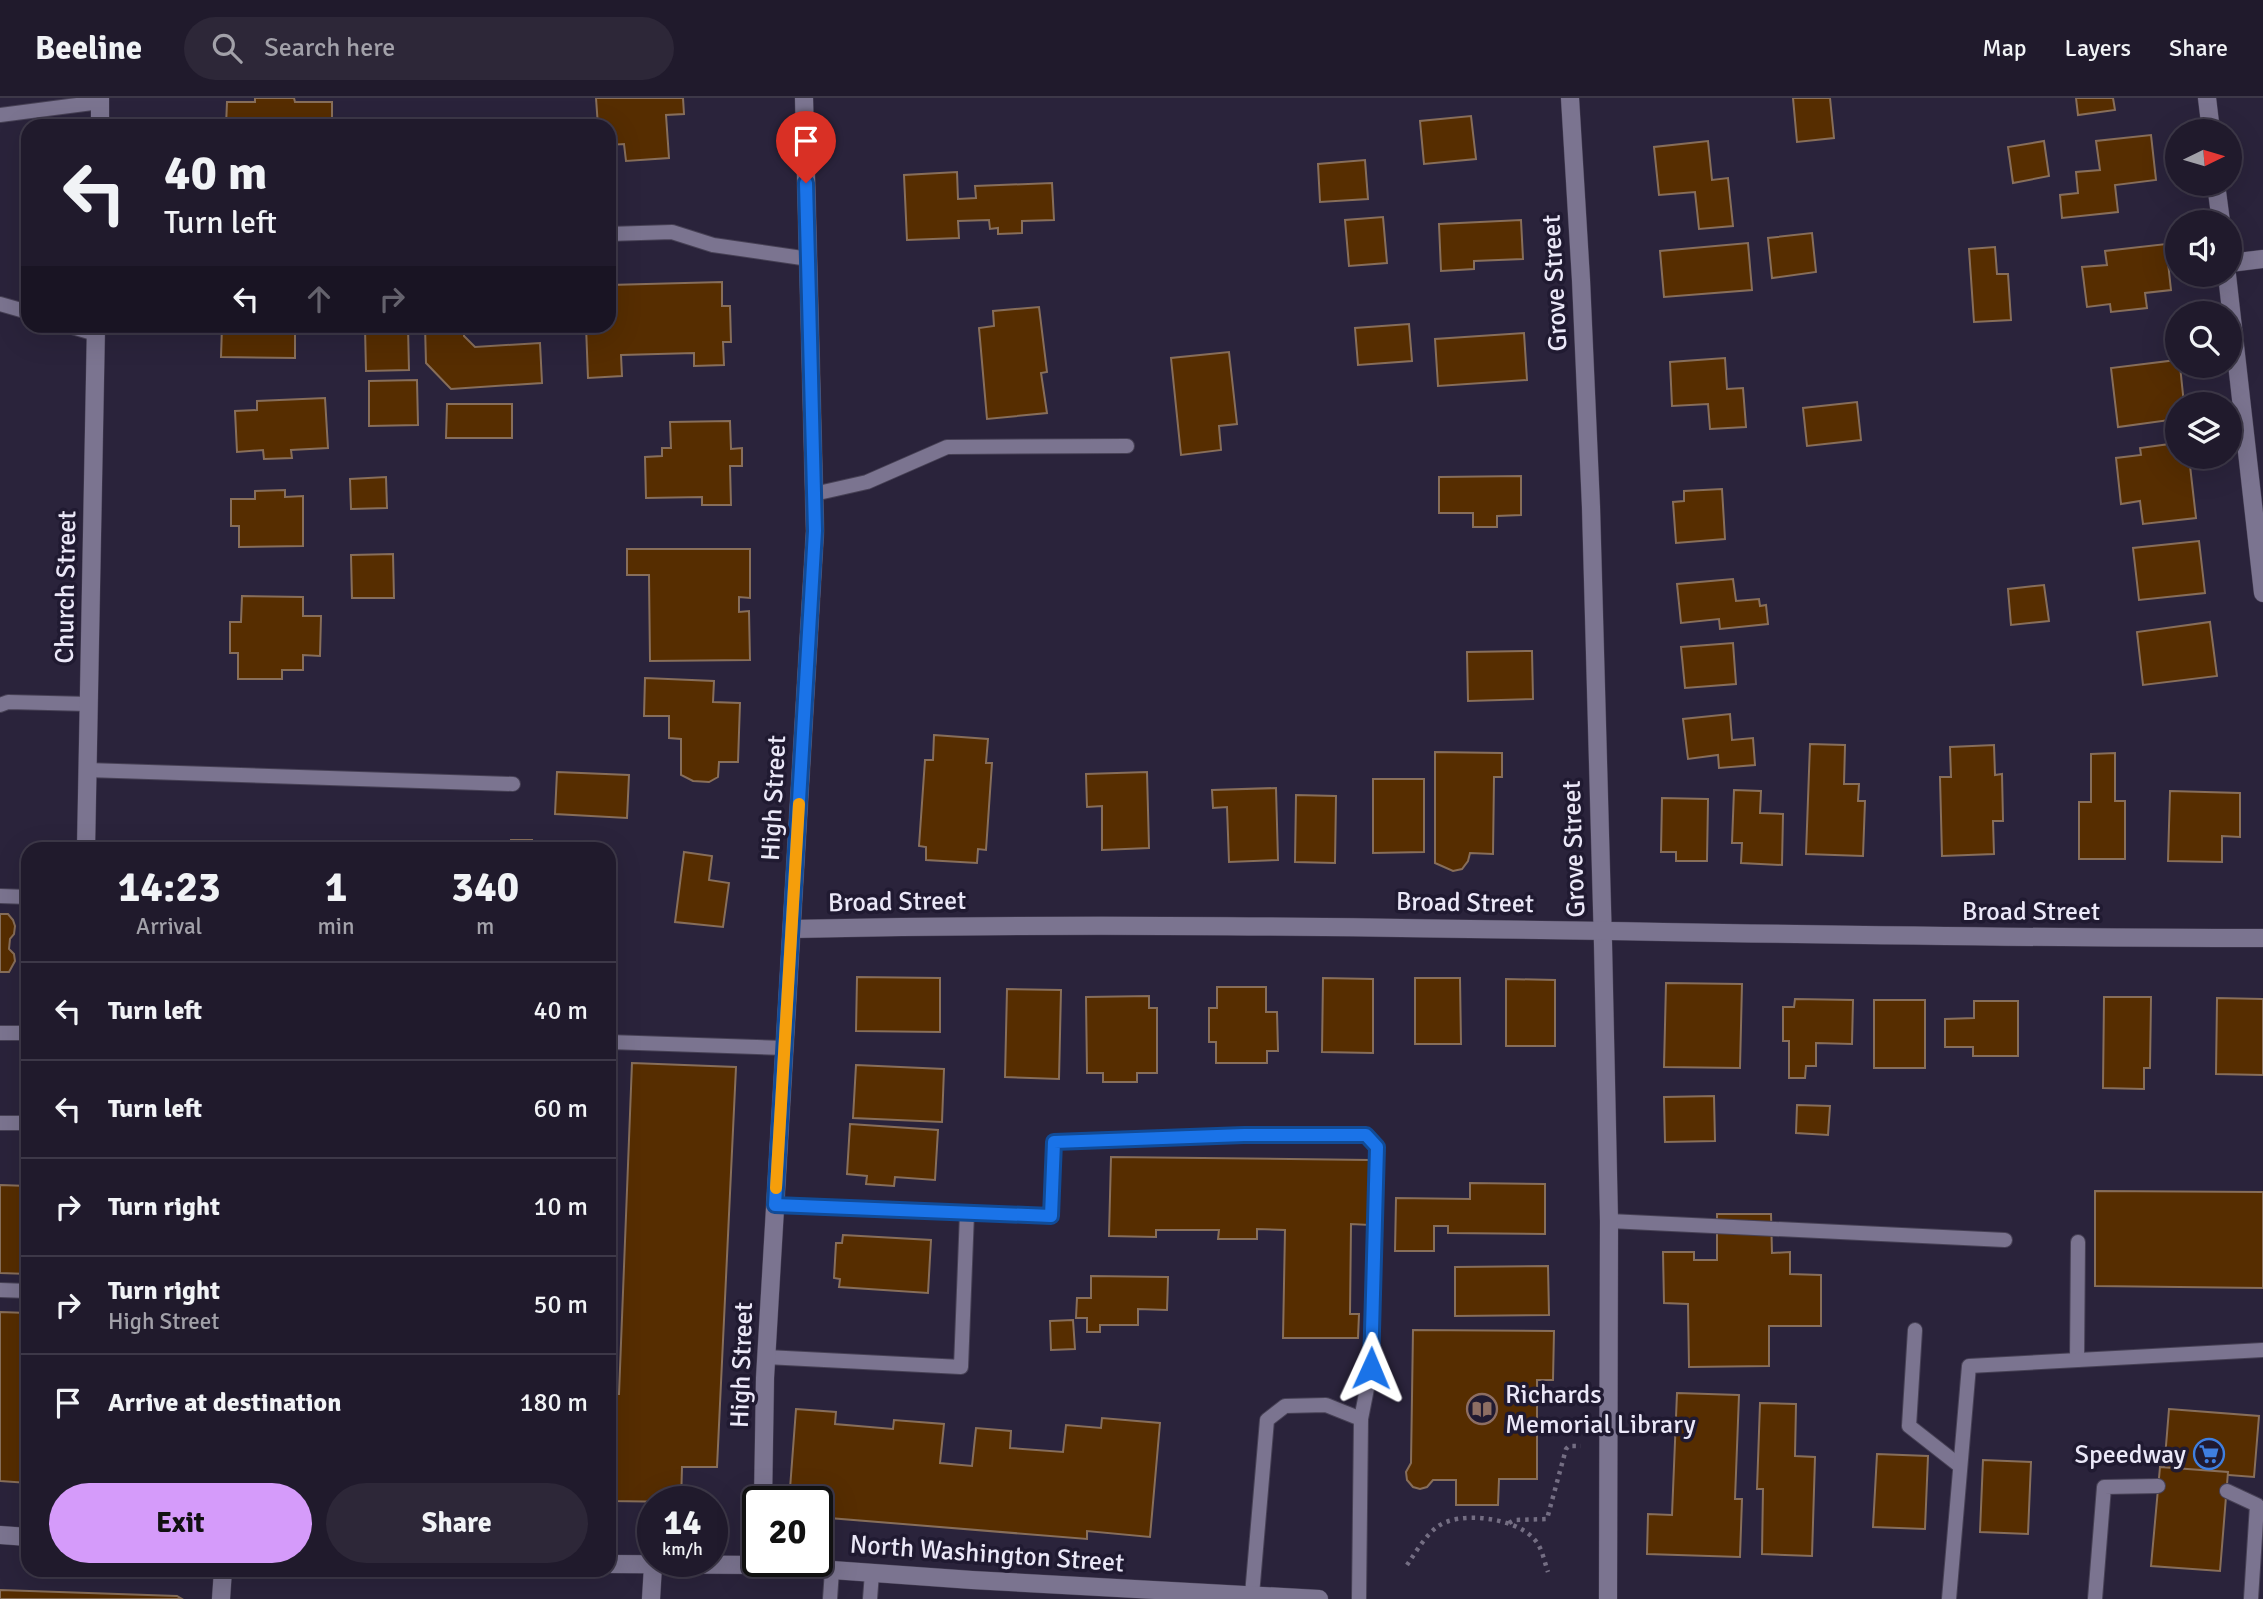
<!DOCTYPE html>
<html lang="en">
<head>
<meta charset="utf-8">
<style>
	:root { --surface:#201a2c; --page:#2d2738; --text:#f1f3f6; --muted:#a2a1a9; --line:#3d3848; --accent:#d59bfa }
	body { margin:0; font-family:Signika,sans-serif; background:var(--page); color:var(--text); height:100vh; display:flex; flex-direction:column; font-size:26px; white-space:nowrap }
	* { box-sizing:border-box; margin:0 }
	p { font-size:23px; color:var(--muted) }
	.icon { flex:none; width:38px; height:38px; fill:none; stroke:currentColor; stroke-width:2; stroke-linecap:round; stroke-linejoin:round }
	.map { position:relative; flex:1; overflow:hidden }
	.details { position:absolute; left:21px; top:744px; width:595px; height:735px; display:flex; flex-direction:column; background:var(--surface); border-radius:21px; box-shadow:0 7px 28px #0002,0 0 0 2px var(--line) }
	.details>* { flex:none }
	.banner { position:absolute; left:21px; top:21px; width:595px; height:214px; border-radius:21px; box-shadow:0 7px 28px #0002,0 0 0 2px var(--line); background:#201a2c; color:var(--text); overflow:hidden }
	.needle { width:46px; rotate:85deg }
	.controls { position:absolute; left:2165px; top:21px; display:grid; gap:14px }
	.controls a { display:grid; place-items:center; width:77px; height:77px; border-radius:50%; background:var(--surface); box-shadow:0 7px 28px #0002,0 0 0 2px var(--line); font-size:35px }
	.speed { position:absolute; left:637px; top:1388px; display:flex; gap:14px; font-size:35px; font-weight:700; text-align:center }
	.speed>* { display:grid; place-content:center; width:91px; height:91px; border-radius:50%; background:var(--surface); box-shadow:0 7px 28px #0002,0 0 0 2px var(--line); line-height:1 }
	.speed small { font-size:18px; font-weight:400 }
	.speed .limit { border:4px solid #111; border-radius:10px; background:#fff; color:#111 }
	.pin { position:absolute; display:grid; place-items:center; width:60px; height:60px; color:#fff; margin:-72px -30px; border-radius:50% 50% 50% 0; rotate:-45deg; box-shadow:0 0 7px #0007 }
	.pin .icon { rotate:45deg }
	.me { position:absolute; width:77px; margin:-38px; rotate:1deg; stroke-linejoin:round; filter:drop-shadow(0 0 5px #0008) }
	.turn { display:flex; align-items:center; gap:24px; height:147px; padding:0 28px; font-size:32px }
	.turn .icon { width:91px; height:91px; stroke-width:2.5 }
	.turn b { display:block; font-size:49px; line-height:60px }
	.lanes { display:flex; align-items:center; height:66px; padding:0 28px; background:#0003; justify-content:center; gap:35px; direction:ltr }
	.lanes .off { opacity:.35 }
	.eta { display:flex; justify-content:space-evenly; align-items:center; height:119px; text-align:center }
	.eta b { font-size:42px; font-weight:800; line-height:49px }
	.action { display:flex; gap:14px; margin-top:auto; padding:14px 28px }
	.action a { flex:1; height:80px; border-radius:42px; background:var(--accent); color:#111; font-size:28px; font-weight:800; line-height:80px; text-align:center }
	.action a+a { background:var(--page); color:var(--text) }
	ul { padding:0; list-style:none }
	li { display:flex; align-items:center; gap:21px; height:98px; padding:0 28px; border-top:2px solid var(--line) }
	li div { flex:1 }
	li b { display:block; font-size:26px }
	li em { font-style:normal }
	header { display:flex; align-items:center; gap:42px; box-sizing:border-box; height:98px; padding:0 35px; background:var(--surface); border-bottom:2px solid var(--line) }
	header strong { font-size:33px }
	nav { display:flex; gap:38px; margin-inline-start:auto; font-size:24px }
	.search { width:490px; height:63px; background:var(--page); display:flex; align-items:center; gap:18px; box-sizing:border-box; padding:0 24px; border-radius:38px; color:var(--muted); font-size:26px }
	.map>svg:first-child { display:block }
	.building { fill:#562d00; stroke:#876e5a; stroke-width:2 }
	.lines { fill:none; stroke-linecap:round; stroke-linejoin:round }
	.service-casing { stroke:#474155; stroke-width:16 }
	.minor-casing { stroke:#474155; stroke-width:19 }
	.tertiary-casing { stroke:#474155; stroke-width:19 }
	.secondary-casing { stroke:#474155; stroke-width:19 }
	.path { stroke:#746e83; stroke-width:4.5; stroke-dasharray:3.5 5; stroke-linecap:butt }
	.service { stroke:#7b7490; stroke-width:14 }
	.minor { stroke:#7b7490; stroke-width:18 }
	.tertiary { stroke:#7b7490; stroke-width:18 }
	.secondary { stroke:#7b7490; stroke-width:18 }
	.route-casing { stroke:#114b97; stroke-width:18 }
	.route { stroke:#1a73e8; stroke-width:12 }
	.slow { stroke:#f59e0b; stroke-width:12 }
	.labels { text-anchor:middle; stroke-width:7; stroke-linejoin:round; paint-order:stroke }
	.street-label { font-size:26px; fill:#ebe8f8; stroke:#201a31 }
	.poi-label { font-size:26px; fill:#ebe8f8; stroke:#201a31; text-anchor:start }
</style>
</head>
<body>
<header>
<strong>Beeline</strong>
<div class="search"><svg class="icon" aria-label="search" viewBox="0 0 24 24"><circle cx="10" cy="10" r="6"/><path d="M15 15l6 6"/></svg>Search here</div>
<nav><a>Map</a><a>Layers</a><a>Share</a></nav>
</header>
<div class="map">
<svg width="2263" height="1501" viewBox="0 0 2263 1501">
	<rect width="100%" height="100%" fill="#2a233b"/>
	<g class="building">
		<polygon points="255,0 294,0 295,4 332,4 332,28 226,28 227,4 255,4"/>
		<polygon points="596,0 683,0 684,16 666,17 669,60 626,63 624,46 609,47 609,28 598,28"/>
		<polygon points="1793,0 1830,0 1834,40 1797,44"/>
		<polygon points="2076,0 2113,0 2115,12 2078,17"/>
		<polygon points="1471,18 1476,61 1424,66 1420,23"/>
		<polygon points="2151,37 2156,82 2115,87 2118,114 2062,120 2060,97 2078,95 2076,74 2100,72 2096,43"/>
		<polygon points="1708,43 1712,82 1728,80 1733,128 1699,131 1695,94 1659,97 1654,49"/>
		<polygon points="2044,43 2049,78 2013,85 2008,49"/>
		<polygon points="1365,62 1368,101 1320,104 1318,66"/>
		<polygon points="957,74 958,101 976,100 975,88 1052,85 1054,122 1022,123 1022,135 998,136 998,130 990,131 989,122 958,123 959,140 907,142 904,77"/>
		<polygon points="1383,119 1387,165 1349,168 1345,122"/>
		<polygon points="1521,122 1523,161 1474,163 1474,171 1441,173 1439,126"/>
		<polygon points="1812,135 1816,174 1772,180 1768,140"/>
		<polygon points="1748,145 1752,192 1664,199 1660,153"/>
		<polygon points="2166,146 2171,192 2145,195 2147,210 2111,214 2110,206 2087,209 2082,169 2107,167 2105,153"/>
		<polygon points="1995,149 1997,176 2008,176 2011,222 1974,224 1969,151"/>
		<polygon points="722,184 722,208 730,208 731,244 723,244 724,267 694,268 694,255 621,257 622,278 588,280 586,228 609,228 609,187"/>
		<polygon points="1039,209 1047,274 1041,275 1047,315 987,321 979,230 994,228 993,213"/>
		<polygon points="1409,226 1412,263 1358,267 1355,230"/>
		<polygon points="222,228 274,228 274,232 295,232 295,260 221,259"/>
		<polygon points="425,228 464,228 464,238 475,249 540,245 542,285 451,291 426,265"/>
		<polygon points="408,229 409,272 366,273 365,230"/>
		<polygon points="1524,235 1527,282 1438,288 1435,241"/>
		<polygon points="1229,254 1237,326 1219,328 1221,352 1181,357 1171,260"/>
		<polygon points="1725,260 1727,291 1743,290 1746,329 1710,331 1708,306 1672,308 1670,264"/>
		<polygon points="2177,262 2177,268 2180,268 2184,306 2177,306 2177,321 2118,329 2111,270"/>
		<polygon points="417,282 418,327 369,328 369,283"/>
		<polygon points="325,300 328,350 291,352 292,360 264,361 263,352 237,354 235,313 257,312 257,303"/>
		<polygon points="1857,304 1861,342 1807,348 1803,310"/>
		<polygon points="447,306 512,306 512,340 446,340"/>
		<polygon points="730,323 731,351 742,350 742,368 730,368 731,407 702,407 702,399 646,400 645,359 662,358 662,350 671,350 670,324"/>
		<polygon points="2177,345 2177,359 2189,359 2196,420 2143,426 2140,403 2121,406 2116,360 2141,357 2140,350"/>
		<polygon points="1521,378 1521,417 1497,418 1497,429 1473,429 1473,415 1439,415 1439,379"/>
		<polygon points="386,379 387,410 351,411 350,381"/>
		<polygon points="1722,391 1725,441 1676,445 1673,404 1684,403 1684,393"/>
		<polygon points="285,392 285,399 303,398 303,448 239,449 239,428 231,428 231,401 255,401 255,393"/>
		<polygon points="2199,443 2205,495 2139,502 2133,450"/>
		<polygon points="627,451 750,451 750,500 739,499 739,514 749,513 750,562 650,563 649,477 627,477"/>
		<polygon points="393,456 394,500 352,500 351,457"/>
		<polygon points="1733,481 1736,503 1759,501 1760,508 1766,507 1768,526 1720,531 1719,521 1681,525 1677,486"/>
		<polygon points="2044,487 2049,523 2011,527 2008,491"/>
		<polygon points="242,498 303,499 303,518 321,518 320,558 303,557 303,572 282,572 282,581 238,581 238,555 230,555 230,524 241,524"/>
		<polygon points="2210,524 2217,578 2143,587 2137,534"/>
		<polygon points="1733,545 1736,586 1685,590 1681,549"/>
		<polygon points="1532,553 1533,601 1468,603 1467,554"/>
		<polygon points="645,580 714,583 713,604 740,605 738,664 719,664 718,679 709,684 693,683 681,677 681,641 669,640 669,618 644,618"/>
		<polygon points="1730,616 1732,642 1753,640 1755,667 1719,670 1718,657 1688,661 1683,621"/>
		<polygon points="934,637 988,641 986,665 992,665 986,752 978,751 977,765 926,762 926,749 919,748 925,662 933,662"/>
		<polygon points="1810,646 1845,647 1844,686 1859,686 1858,703 1865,703 1863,758 1806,756"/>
		<polygon points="1994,647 1995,677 2002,676 2003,723 1993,723 1994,756 1942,758 1940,679 1951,679 1950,649"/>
		<polygon points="1435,654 1502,655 1502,679 1494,679 1493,756 1470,755 1468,763 1462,771 1453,773 1435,765"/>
		<polygon points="2115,655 2115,703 2125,703 2125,761 2079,761 2079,704 2091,704 2091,656"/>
		<polygon points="557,674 629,677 627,720 555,716"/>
		<polygon points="1147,674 1149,750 1102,752 1102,708 1087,709 1086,676"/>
		<polygon points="1373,681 1424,681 1424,754 1373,755"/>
		<polygon points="1276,690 1278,762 1229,764 1227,709 1213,710 1212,692"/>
		<polygon points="1734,692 1761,693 1760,715 1783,716 1782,767 1741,765 1742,745 1732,745"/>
		<polygon points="2170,693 2240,695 2240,739 2222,738 2222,764 2168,763"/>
		<polygon points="1296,697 1336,698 1335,765 1295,764"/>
		<polygon points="1662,700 1708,701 1707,763 1676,763 1676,754 1661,754"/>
		<rect x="511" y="742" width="21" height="9"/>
		<polygon points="684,754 712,758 709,782 729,785 723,829 675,824"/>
		<polygon points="0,816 8,816 13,822 15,828 14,836 10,841 9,851 14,856 15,863 9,874 0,874"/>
		<polygon points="857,879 940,880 940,934 856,933"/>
		<polygon points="1323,880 1373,881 1373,955 1322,954"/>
		<polygon points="1415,880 1460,880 1461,946 1415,946"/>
		<polygon points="1506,881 1555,882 1555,948 1506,948"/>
		<polygon points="1666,885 1742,886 1740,970 1664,969"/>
		<polygon points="1217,889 1266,889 1266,914 1277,914 1278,953 1267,953 1267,965 1216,965 1216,944 1209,944 1209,910 1217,910"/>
		<polygon points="1007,891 1061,892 1059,981 1005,979"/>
		<polygon points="1149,898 1149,910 1157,910 1157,975 1137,975 1137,984 1103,984 1103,975 1087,975 1086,899"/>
		<polygon points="2104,899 2151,899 2150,970 2144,970 2144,991 2103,990"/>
		<polygon points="2217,900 2263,901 2263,977 2216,976"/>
		<polygon points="1795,901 1853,902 1852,946 1816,945 1816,968 1806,968 1805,980 1789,980 1789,943 1783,943 1783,909 1794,909"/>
		<rect x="1874" y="902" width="51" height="68"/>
		<polygon points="1974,903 2018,903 2018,958 1973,958 1973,949 1945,949 1945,921 1974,920"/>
		<polygon points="632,965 736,969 717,1369 682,1369 681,1404 609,1403 609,1296 619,1296"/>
		<polygon points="856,967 944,971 942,1024 853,1020"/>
		<polygon points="1714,998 1715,1043 1665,1044 1664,999"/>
		<polygon points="1797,1007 1830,1008 1828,1037 1796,1035"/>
		<polygon points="850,1026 938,1032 935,1082 895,1079 894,1088 866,1086 867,1078 847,1076"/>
		<polygon points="1111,1059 1370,1062 1370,1127 1351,1126 1350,1216 1359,1216 1358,1240 1283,1240 1285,1132 1257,1131 1257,1141 1218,1141 1219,1132 1156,1132 1156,1139 1109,1138"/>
		<polygon points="1470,1085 1545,1086 1545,1136 1448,1135 1448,1128 1434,1128 1434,1153 1395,1153 1396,1100 1470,1101"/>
		<polygon points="0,1087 28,1088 28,1176 0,1175"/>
		<polygon points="2095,1093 2263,1094 2263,1190 2095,1188"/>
		<polygon points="1717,1116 1771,1116 1772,1155 1790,1154 1790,1176 1821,1177 1821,1228 1769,1228 1769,1268 1689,1269 1688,1206 1664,1205 1663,1154 1694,1154 1694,1162 1717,1162"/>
		<polygon points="843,1137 931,1142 928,1195 839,1189 840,1181 834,1180 836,1145 842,1145"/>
		<polygon points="1548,1168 1549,1217 1455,1218 1455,1169"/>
		<polygon points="1091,1178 1168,1179 1167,1212 1138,1211 1138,1227 1100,1227 1100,1234 1087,1234 1087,1220 1076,1220 1077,1200 1091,1200"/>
		<polygon points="0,1214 28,1215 28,1385 0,1383"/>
		<polygon points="1073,1222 1075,1251 1051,1252 1050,1223"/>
		<polygon points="1413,1232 1554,1233 1553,1282 1537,1282 1537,1381 1499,1381 1498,1407 1456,1407 1456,1382 1433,1382 1427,1389 1420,1391 1413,1389 1407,1382 1406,1374 1411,1365"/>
		<polygon points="1677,1295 1739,1297 1735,1401 1742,1401 1740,1459 1647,1456 1648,1416 1672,1417"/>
		<polygon points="1760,1305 1796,1306 1795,1358 1815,1359 1812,1458 1762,1456 1763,1391 1757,1391"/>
		<polygon points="796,1311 836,1314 835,1326 893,1331 894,1322 944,1326 940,1365 972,1368 976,1330 1011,1333 1010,1350 1063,1354 1066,1327 1101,1330 1102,1320 1160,1325 1150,1439 1087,1433 1087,1441 817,1419 817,1404 789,1404"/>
		<polygon points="2169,1311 2259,1318 2254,1379 2164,1372"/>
		<polygon points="1877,1356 1928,1358 1925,1431 1873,1429"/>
		<polygon points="1983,1362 2031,1364 2028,1436 1980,1434"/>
		<polygon points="2160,1369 2228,1374 2220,1473 2151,1468"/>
		<polygon points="0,1492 177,1498 182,1501 0,1501"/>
	</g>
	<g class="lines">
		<g class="service-casing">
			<g id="service">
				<polyline points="0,17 100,4"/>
				<polyline points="609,136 672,134 713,147 809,161"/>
				<polyline points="0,206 28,214"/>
				<polyline points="69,228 96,236"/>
				<polyline points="814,396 867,384 947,349 1127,348"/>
				<polyline points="0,607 8,604 89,606"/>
				<polyline points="87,672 513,686"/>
				<polyline points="0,798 28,799"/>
				<polyline points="0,935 28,935"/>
				<polyline points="609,944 784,950"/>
				<polyline points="0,1025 28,1025"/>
				<polyline points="775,1107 1051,1118 1054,1044 1244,1037 1366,1037 1377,1049 1371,1270 1361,1321"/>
				<polyline points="1609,1123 2005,1142"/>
				<polyline points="0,1192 28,1193"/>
				<polyline points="1915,1232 1909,1328 1960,1368"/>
				<polyline points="766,1259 961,1269 967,1115"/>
				<polyline points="2077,1262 2078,1144"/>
				<polyline points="2227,1393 2257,1407 2251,1501"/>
				<polyline points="1252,1497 1267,1322 1285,1308 1326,1307 1361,1321 1359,1501"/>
				<polyline points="830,1501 832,1472"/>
				<polyline points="870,1501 872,1475"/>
				<polyline points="1949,1501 1969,1268 2263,1252"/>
				<polyline points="2095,1501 2104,1389 2158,1388"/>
			</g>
		</g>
		<g class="minor-casing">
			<g id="minor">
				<polyline points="1570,0 1581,182 1591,409 1603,846 1609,1123 1608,1501"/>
				<polyline points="2207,0 2211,33"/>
				<polyline points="100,28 100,0"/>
				<polyline points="2216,86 2221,124"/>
				<polyline points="2230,165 2263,161"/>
				<polyline points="2227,177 2263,495"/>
				<polyline points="86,751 96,228"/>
				<path d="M792 831C1282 820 1772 841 2263 840"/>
				<polyline points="221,1501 223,1472"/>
				<polyline points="651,1501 653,1468"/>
			</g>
		</g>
		<g class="tertiary-casing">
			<polyline id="tertiary" points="763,1404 765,1280 815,433 804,0"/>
		</g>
		<g class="secondary-casing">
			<g id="secondary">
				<polyline points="0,1437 28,1439"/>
				<polyline points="609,1466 762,1467 972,1482 1319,1501"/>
			</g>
		</g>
		<g class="path">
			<polyline points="1509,1425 1514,1422 1547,1421 1566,1351 1569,1348 1581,1348"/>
			<path d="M1407 1467C1416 1454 1425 1438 1437 1429 1459 1412 1515 1420 1533 1440 1542 1448 1544 1463 1548 1474"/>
		</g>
		<use href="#service" class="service"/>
		<use href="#minor" class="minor"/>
		<use href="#tertiary" class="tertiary"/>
		<use href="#secondary" class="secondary"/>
	</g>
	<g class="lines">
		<g class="route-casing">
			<polyline id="route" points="806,85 815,433 775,1107 1051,1118 1054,1044 1244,1037 1366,1037 1377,1049 1371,1270"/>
		</g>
		<use href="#route" class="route"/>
		<polyline class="slow" points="776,1090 799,706"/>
	</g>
	<defs>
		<g id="library-ring" transform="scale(1.575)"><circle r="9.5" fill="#201a31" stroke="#8d6e63" stroke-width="1.5"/><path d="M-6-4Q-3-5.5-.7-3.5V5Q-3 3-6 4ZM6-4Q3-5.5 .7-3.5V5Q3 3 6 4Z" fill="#8d6e63"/></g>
		<g id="supermarket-ring" transform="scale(1.575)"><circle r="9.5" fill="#201a31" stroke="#3f7fe0" stroke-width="1.5"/><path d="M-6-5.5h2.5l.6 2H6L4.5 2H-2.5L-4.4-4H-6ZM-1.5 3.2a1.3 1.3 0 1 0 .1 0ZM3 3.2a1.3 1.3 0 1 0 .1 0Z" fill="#3f7fe0"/></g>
	</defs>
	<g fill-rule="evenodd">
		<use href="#library-ring" x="1482" y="1311"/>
		<use href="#supermarket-ring" x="2209" y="1356"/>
	</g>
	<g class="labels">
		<g class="street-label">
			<text transform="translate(1554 185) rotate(-93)" y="9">Grove Street</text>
			<text transform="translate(65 489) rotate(-89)" y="9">Church Street</text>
			<text transform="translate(773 700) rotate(-87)" y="9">High Street</text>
			<text transform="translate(1573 751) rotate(-92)" y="9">Grove Street</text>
			<text transform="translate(897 803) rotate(-1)" y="9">Broad Street</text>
			<text transform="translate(1465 804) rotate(1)" y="9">Broad Street</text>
			<text x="2031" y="822">Broad Street</text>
			<text transform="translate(741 1267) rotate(-88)" y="9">High Street</text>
			<text transform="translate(987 1455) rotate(4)" y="9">North Washington Street</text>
		</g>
		<g class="poi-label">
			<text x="1505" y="1305">Richards<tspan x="1505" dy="30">Memorial Library</tspan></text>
			<text x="2186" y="1365" text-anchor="end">Speedway</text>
		</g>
	</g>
</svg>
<div class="controls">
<a><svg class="needle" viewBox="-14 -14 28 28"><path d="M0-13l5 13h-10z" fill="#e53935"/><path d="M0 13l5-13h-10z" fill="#a2a1a9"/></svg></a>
<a><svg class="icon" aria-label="sound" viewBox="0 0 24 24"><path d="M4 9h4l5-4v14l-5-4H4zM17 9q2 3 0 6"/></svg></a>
<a><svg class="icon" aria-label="search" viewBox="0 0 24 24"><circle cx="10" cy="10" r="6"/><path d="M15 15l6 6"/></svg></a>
<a><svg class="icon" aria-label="layers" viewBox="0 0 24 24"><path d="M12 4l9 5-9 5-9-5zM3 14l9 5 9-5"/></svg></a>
</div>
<div class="speed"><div>14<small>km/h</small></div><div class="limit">20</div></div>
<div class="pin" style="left:806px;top:85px;background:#d93025"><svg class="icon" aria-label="arrive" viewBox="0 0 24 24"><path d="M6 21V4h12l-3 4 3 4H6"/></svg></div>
<svg class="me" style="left:1371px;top:1270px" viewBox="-20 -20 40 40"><path d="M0-17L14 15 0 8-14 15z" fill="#1a73e8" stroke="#fff" stroke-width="4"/></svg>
<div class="banner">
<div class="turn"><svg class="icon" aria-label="left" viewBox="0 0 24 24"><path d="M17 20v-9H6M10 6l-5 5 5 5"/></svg><div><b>40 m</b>Turn left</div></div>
<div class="lanes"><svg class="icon" aria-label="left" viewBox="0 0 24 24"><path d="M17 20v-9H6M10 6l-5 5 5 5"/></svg><svg class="icon off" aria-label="ahead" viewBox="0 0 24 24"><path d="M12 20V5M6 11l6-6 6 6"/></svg><svg class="icon off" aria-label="right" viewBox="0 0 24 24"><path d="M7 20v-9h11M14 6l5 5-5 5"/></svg></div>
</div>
<section class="details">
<div class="eta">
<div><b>14:23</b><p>Arrival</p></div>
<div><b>1</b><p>min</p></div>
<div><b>340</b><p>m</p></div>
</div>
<ul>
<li><svg class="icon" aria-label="left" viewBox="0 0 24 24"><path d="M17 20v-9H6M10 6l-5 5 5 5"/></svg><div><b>Turn left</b></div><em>40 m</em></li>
<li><svg class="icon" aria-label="left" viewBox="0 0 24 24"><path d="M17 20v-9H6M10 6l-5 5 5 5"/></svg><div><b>Turn left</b></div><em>60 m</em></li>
<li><svg class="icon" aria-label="right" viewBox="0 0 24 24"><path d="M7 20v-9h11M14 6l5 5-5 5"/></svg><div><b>Turn right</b></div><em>10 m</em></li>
<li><svg class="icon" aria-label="right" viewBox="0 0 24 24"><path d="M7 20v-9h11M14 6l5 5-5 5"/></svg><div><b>Turn right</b><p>High Street</p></div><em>50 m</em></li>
<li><svg class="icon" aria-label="arrive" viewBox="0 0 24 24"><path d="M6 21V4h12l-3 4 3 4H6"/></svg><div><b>Arrive at destination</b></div><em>180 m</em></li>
</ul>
<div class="action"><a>Exit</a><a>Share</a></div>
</section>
</div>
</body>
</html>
